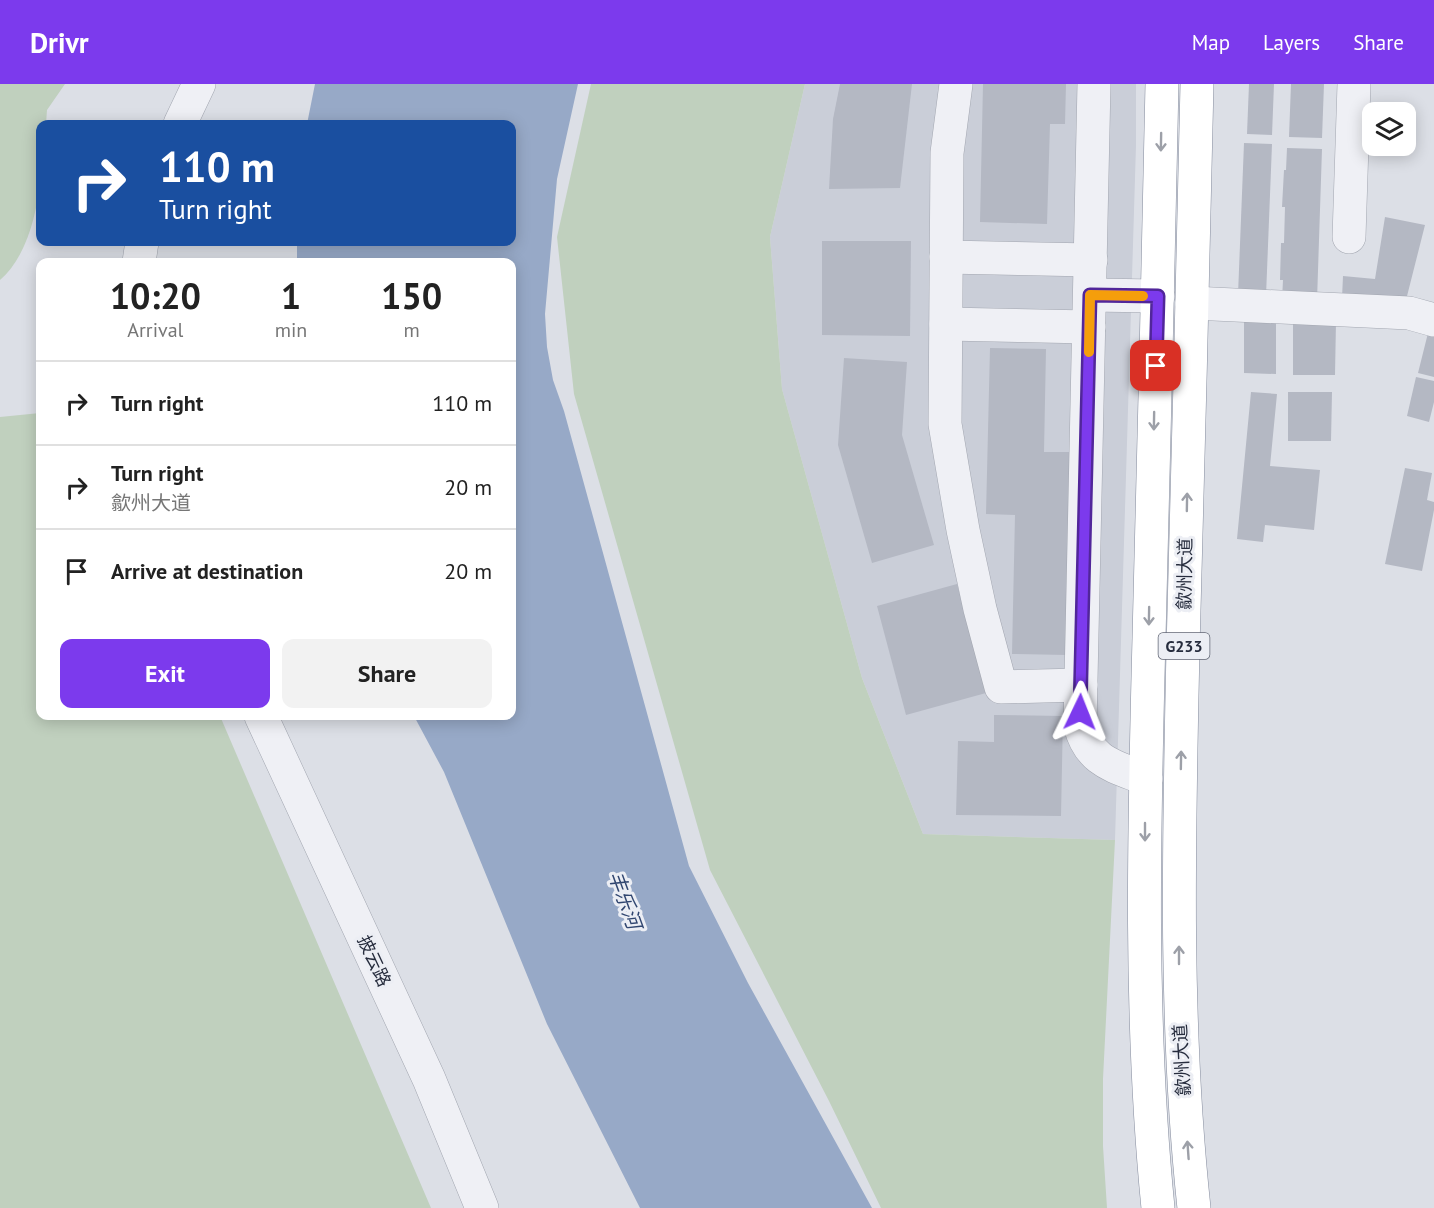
<!DOCTYPE html>
<html lang="en">
<head>
<meta charset="utf-8">
<style>
	:root { --surface:#fff; --page:#f2f2f2; --text:#222; --muted:#767676; --line:#e0e0e0; --accent:#7c3aed }
	body { margin:0; font-family:"PT Sans","Noto Sans SC",sans-serif; background:var(--page); color:var(--text); height:100vh; display:flex; flex-direction:column; font-size:22px; white-space:nowrap }
	* { box-sizing:border-box; margin:0 }
	p { font-size:20px; color:var(--muted) }
	.icon { flex:none; width:33px; height:33px; fill:none; stroke:currentColor; stroke-width:2; stroke-linecap:round; stroke-linejoin:round }
	.map { position:relative; flex:1; overflow:hidden }
	.drawer { position:absolute; left:36px; top:174px; width:480px; height:462px; display:flex; flex-direction:column; background:var(--surface); border-radius:12px; box-shadow:0 3px 15px #0003 }
	.drawer>* { flex:none }
	.banner { position:absolute; left:36px; top:36px; width:480px; height:126px; border-radius:12px; box-shadow:0 3px 15px #0003; background:#1a4fa0; color:#fff; overflow:hidden }
	.buttons { position:absolute; left:1362px; top:18px; display:grid; gap:12px }
	.buttons a { display:grid; place-items:center; width:54px; height:54px; border-radius:12px; background:var(--surface); box-shadow:0 3px 15px #0003; font-size:30px }
	.pin { position:absolute; display:grid; place-items:center; width:51px; height:51px; color:#fff; margin:-26px; border-radius:12px; box-shadow:0 3px 9px #0006 }
	.me { position:absolute; width:66px; margin:-33px; rotate:2deg; stroke-linejoin:round; filter:drop-shadow(0 0 4px #0008) }
	.turn { display:flex; align-items:center; gap:21px; height:126px; padding:0 24px; font-size:27px }
	.turn .icon { width:78px; height:78px; stroke-width:2.5 }
	.turn b { display:block; font-size:42px; line-height:51px }
	.eta { display:flex; justify-content:space-evenly; align-items:center; height:102px; text-align:center }
	.eta b { font-size:36px; font-weight:700; line-height:42px }
	.cta { display:flex; gap:12px; margin-top:auto; padding:12px 24px }
	.cta a { flex:1; height:69px; border-radius:12px; background:var(--accent); color:#fff; font-size:24px; font-weight:700; line-height:69px; text-align:center }
	.cta a+a { background:var(--page); color:var(--text) }
	ul { padding:0; list-style:none }
	li { display:flex; align-items:center; gap:18px; height:84px; padding:0 24px; border-top:2px solid var(--line) }
	li div { flex:1 }
	li b { display:block; font-size:22px }
	li em { font-style:normal }
	header { display:flex; align-items:center; gap:36px; box-sizing:border-box; height:84px; padding:0 30px; background:var(--accent); color:#fff }
	header strong { font-size:28px }
	nav { display:flex; gap:33px; margin-inline-start:auto; font-size:21px }
	.map>svg:first-child { display:block }
	.built { fill:#caced8 }
	.green { fill:#c0d0be }
	.water { fill:#97a9c7 }
	.building { fill:#b4b8c3 }
	.lines { fill:none; stroke-linecap:round; stroke-linejoin:round }
	.minor-casing { stroke:#a2a6b0; stroke-width:34 }
	.highway-casing { stroke:#848b9d; stroke-width:34 }
	.minor { stroke:#eff0f5; stroke-width:33 }
	.highway { stroke:#fff; stroke-width:33 }
	.oneway { stroke:#9da0a8 }
	.route-casing { stroke:#51269a; stroke-width:15 }
	.route { stroke:#7c3aed; stroke-width:10 }
	.slow { stroke:#f59e0b; stroke-width:10 }
	.labels { text-anchor:middle; stroke-width:6; stroke-linejoin:round; paint-order:stroke }
	.shield { fill:#eceef4; stroke:#616674; stroke-width:1.5 }
	.shield-label { font-size:16px; font-weight:bold; fill:#262c3d }
	.street-label { font-size:18px; fill:#262c3d; stroke:#eceef4 }
	.water-label { font-size:20px; font-style:italic; fill:#314670; stroke:#eceef4 }
</style>
</head>
<body>
<header>
<strong>Drivr</strong>
<nav><a>Map</a><a>Layers</a><a>Share</a></nav>
</header>
<div class="map">
<svg width="1434" height="1124" viewBox="0 0 1434 1124">
	<rect width="100%" height="100%" fill="#dcdfe6"/>
	<polygon class="built" points="805,0 1136,0 1136,61 1115,756 923,750 862,594 782,305 770,153"/>
	<g class="green">
		<path d="M0 0H65L47 26 46 40H40C40 59 42 79 40 97 37 130 26 174 0 196Z"/>
		<polygon points="591,0 805,0 770,153 782,305 862,594 923,750 1115,756 1103,995 1103,1062 1107,1124 881,1124 829,1017 710,786 574,310 557,153"/>
		<polygon points="40,329 40,632 220,632 431,1124 0,1124 0,333"/>
	</g>
	<polygon class="water" points="315,0 578,0 557,95 545,230 547,263 553,296 564,327 689,782 748,899 872,1124 640,1124 547,940 444,688 414,632 512,632 512,178 297,178 297,158 512,158 512,40 307,40"/>
	<g class="building">
		<polygon points="840,0 912,0 900,104 829,105 833,35"/>
		<polygon points="983,0 1066,0 1065,40 1050,40 1047,140 980,138"/>
		<polygon points="1249,0 1274,0 1272,51 1247,50"/>
		<polygon points="1291,0 1324,0 1322,54 1289,53"/>
		<polygon points="1244,59 1272,60 1266,212 1238,211"/>
		<polygon points="1287,64 1322,65 1317,217 1282,216 1283,196 1280,196 1281,159 1284,159 1285,123 1282,123 1284,86 1286,86"/>
		<polygon points="1385,133 1425,141 1404,224 1342,214 1343,192 1375,195"/>
		<polygon points="822,157 911,157 910,252 822,251"/>
		<polygon points="1244,232 1276,232 1276,290 1244,289"/>
		<polygon points="1293,237 1336,237 1335,291 1293,291"/>
		<polygon points="1429,245 1434,246 1434,293 1418,289"/>
		<polygon points="990,264 1046,265 1044,368 1072,368 1067,571 1012,570 1015,431 986,430"/>
		<polygon points="844,274 907,278 902,351 934,461 872,479 838,361"/>
		<polygon points="1416,293 1434,297 1434,318 1429,338 1407,332"/>
		<polygon points="1251,308 1277,310 1270,382 1320,386 1314,446 1265,441 1263,458 1237,455"/>
		<polygon points="1288,308 1332,308 1331,357 1288,357"/>
		<polygon points="1405,384 1432,389 1427,416 1434,418 1434,426 1422,487 1385,480"/>
		<polygon points="957,500 986,609 906,631 877,522"/>
		<polygon points="994,631 1063,632 1061,732 956,731 958,657 994,658"/>
	</g>
	<g class="lines">
		<g class="minor-casing">
			<g id="minor">
				<polyline points="956,0 947,69 945,340 963,446 980,525 1001,603 1081,601"/>
				<path d="M1094 0 1080 641C1089 678 1114 682 1146 695"/>
				<polyline points="180,40 199,0"/>
				<polyline points="1349,153 1354,0"/>
				<polyline points="946,173 1091,176"/>
				<polyline points="139,178 142,158"/>
				<polyline points="1090,211 1158,212"/>
				<polyline points="1192,219 1409,229 1434,236"/>
				<polyline points="946,240 1089,243"/>
				<polyline points="261,632 429,995 482,1124"/>
			</g>
		</g>
		<g class="highway-casing">
			<g id="highway">
				<path d="M1158 1124C1139 934 1144 744 1149 554 1154 369 1158 185 1162 0"/>
				<path d="M1194 1124C1174 938 1179 751 1183 565 1188 377 1193 188 1197 0"/>
			</g>
		</g>
		<use href="#minor" class="minor"/>
		<use href="#highway" class="highway"/>
	</g>
	<defs><path id="oneway-shaft" d="M-6 0H5M1.5-3L5.5 0L1.5 3" fill="none" stroke-width="1.6" stroke-linecap="round" stroke-linejoin="round" transform="scale(1.5)"/></defs>
	<g class="oneway">
		<use href="#oneway-shaft" transform="translate(1161 58) rotate(91)"/>
		<use href="#oneway-shaft" transform="translate(1154 337) rotate(91)"/>
		<use href="#oneway-shaft" transform="translate(1187 418) rotate(-89)"/>
		<use href="#oneway-shaft" transform="translate(1149 532) rotate(91)"/>
		<use href="#oneway-shaft" transform="translate(1181 676) rotate(-89)"/>
		<use href="#oneway-shaft" transform="translate(1145 748) rotate(90)"/>
		<use href="#oneway-shaft" transform="translate(1179 871) rotate(-90)"/>
		<use href="#oneway-shaft" transform="translate(1188 1066) rotate(-94)"/>
	</g>
	<g class="lines">
		<g class="route-casing">
			<polyline id="route" points="1080,628 1090,211 1158,212 1156,282"/>
		</g>
		<use href="#route" class="route"/>
		<polyline class="slow" points="1089,268 1090,211 1143,212"/>
	</g>
	<g class="labels">
		<rect class="shield" x="1158.5" y="549" width="51" height="26" rx="4.5"/>
		<g class="shield-label">
			<text x="1184" y="568">G233</text>
		</g>
		<g class="street-label">
			<text transform="translate(1185 490) rotate(-89)" y="6">歙州大道</text>
			<text transform="translate(374 877) rotate(65)" y="6">披云路</text>
			<text transform="translate(1182 976) rotate(-93)" y="6">歙州大道</text>
		</g>
		<g class="water-label">
			<text transform="translate(625 816) rotate(70)" y="7">丰乐河</text>
		</g>
	</g>
</svg>
<div class="buttons">
<a><svg class="icon" aria-label="layers" viewBox="0 0 24 24"><path d="M12 4l9 5-9 5-9-5zM3 14l9 5 9-5"/></svg></a>
</div>
<div class="pin" style="left:1156px;top:282px;background:#d93025"><svg class="icon" aria-label="arrive" viewBox="0 0 24 24"><path d="M6 21V4h12l-3 4 3 4H6"/></svg></div>
<svg class="me" style="left:1080px;top:628px" viewBox="-20 -20 40 40"><path d="M0-17L14 15 0 8-14 15z" fill="#7c3aed" stroke="#fff" stroke-width="4"/></svg>
<div class="banner">
<div class="turn"><svg class="icon" aria-label="right" viewBox="0 0 24 24"><path d="M7 20v-9h11M14 6l5 5-5 5"/></svg><div><b>110 m</b>Turn right</div></div>
</div>
<section class="drawer">
<div class="eta">
<div><b>10:20</b><p>Arrival</p></div>
<div><b>1</b><p>min</p></div>
<div><b>150</b><p>m</p></div>
</div>
<ul>
<li><svg class="icon" aria-label="right" viewBox="0 0 24 24"><path d="M7 20v-9h11M14 6l5 5-5 5"/></svg><div><b>Turn right</b></div><em>110 m</em></li>
<li><svg class="icon" aria-label="right" viewBox="0 0 24 24"><path d="M7 20v-9h11M14 6l5 5-5 5"/></svg><div><b>Turn right</b><p>歙州大道</p></div><em>20 m</em></li>
<li><svg class="icon" aria-label="arrive" viewBox="0 0 24 24"><path d="M6 21V4h12l-3 4 3 4H6"/></svg><div><b>Arrive at destination</b></div><em>20 m</em></li>
</ul>
<div class="cta"><a>Exit</a><a>Share</a></div>
</section>
</div>
</body>
</html>
